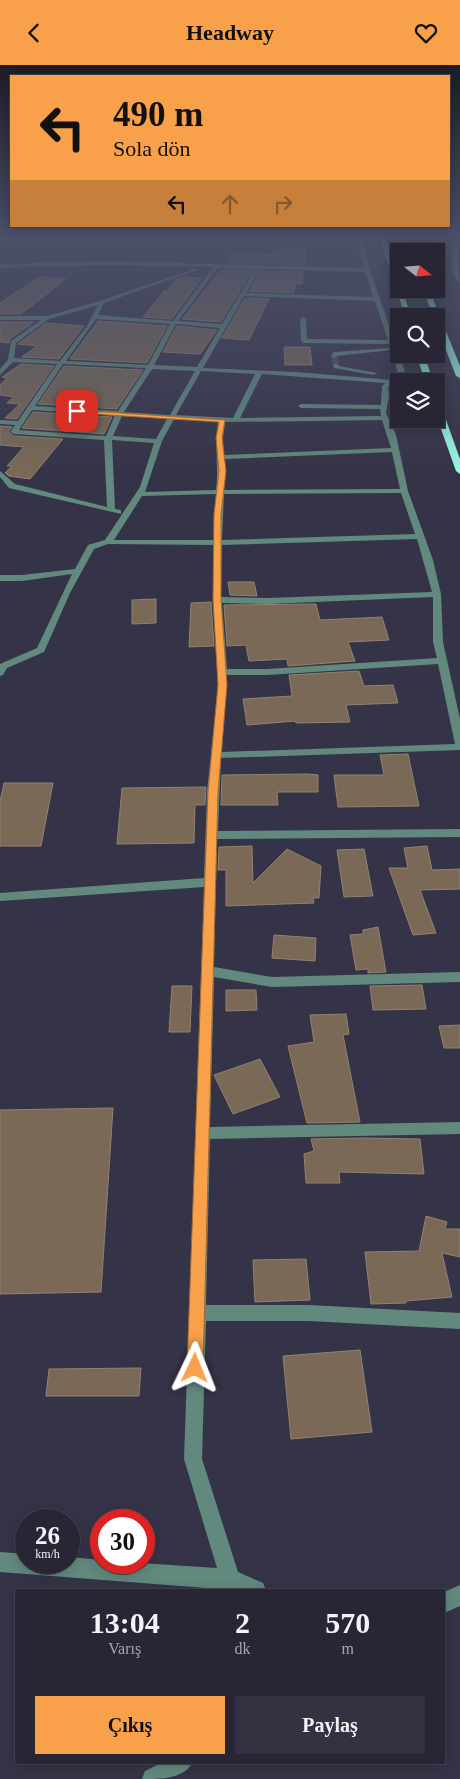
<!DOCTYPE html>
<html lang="tr">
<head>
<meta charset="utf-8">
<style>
	:root { --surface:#282635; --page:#343241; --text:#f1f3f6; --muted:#a5a5ad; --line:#444350; --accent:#f8a14a }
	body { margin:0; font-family:Georgia,serif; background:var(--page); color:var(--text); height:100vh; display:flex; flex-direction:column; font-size:19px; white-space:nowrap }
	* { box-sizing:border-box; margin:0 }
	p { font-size:16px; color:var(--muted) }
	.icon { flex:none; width:28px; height:28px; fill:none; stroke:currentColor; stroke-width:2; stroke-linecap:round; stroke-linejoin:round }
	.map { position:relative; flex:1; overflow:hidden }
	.panel { position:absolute; left:15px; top:1524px; width:430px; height:175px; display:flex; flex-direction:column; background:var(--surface); border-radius:0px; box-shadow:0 2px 12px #0003,0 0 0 1px var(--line) }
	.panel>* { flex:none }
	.banner { position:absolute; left:10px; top:10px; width:440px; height:152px; border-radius:0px; box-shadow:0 2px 12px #0003,0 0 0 1px var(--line); background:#f8a14a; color:#111; overflow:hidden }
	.needle { width:32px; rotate:107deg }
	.buttons { position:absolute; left:390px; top:178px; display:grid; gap:10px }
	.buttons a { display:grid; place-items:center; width:55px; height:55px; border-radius:0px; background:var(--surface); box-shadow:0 2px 12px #0003,0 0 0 1px var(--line); font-size:25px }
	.speed { position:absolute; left:15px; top:1444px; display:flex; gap:10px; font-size:25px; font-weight:700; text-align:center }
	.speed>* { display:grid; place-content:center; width:65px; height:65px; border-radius:50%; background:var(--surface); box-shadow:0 2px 12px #0003,0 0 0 1px var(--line); line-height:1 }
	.speed small { font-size:12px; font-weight:400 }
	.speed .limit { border:8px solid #d22; background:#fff; color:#111 }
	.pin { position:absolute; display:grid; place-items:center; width:42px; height:42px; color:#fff; margin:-21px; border-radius:10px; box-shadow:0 2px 8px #0006 }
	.me { position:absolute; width:55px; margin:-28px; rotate:2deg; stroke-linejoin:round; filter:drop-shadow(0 0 4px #0008) }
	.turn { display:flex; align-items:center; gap:18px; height:105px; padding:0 20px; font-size:22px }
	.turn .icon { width:65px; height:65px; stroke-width:2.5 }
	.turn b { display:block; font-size:35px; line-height:42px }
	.lanes { display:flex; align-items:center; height:48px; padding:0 20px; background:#0003; justify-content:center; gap:25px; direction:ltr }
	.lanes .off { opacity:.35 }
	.eta { display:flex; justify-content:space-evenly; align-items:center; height:85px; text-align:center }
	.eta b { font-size:30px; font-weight:700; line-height:35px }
	.button { display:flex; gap:10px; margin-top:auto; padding:10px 20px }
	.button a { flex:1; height:58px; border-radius:0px; background:var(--accent); color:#111; font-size:20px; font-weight:700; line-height:58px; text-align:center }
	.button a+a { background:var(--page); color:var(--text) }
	header { display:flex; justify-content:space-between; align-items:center; height:65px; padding:0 20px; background:var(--accent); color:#111; font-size:22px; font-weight:700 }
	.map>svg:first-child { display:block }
	.building { fill:#796956; stroke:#93826f }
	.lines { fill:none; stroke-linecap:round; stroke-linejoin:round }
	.minor-tunnel-far1 { stroke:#4e4c5f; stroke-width:5.5; stroke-dasharray:5.5 2.5; stroke-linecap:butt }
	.minor-tunnel { stroke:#4e4c5f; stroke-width:7; stroke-dasharray:7 4; stroke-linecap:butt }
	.minor { fill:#62897e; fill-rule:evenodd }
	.major { fill:#88dcc6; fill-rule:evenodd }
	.highway { fill:#97fce2; fill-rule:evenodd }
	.route { fill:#f8a14a; stroke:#a16930 }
</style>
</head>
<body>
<header><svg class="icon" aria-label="back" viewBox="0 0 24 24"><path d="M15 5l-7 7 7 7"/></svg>Headway<svg class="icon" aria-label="heart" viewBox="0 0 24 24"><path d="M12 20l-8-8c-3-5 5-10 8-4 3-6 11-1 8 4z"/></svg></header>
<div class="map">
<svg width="460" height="1714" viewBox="0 0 460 1714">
	<rect width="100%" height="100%" fill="#353347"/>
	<g class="building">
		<polygon points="274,185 306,185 304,200 226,197 234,188 275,190"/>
		<polygon points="221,205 252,206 221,257 182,254"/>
		<polygon points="261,206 303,207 302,219 296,219 293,228 249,226"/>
		<polygon points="39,212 66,214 21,249 0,249 0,238"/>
		<polygon points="183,212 202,213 172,254 143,252 164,226 167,226 176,214"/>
		<polygon points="245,233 269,234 249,275 222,273"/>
		<polygon points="98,256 167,261 147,298 70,294"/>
		<polygon points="0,257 34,257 10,274 9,278 0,277"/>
		<polygon points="46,258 84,261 59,294 22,292 37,281 18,279"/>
		<polygon points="177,261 217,265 200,289 163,287"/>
		<polygon points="284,282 310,282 312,300 285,300"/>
		<polygon points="21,299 54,301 17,354 5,353 20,339 7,338 14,332 0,330 0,320 7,313 2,312"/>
		<polygon points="64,301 143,305 117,344 38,339"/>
		<polygon points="33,347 112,352 104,369 22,363"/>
		<polygon points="0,361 12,362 8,367 14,371 63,374 30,414 9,411 5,408 12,401 7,401 24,382 0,380"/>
		<polygon points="228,517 254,517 257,531 230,530"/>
		<polygon points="156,534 156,558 132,559 132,535"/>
		<polygon points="211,537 214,581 189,582 191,538"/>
		<polygon points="316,539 320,555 382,552 389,575 348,577 355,596 288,601 287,594 249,596 246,580 227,581 224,540"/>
		<polygon points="359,606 364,621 393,620 398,638 346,640 350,657 296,658 295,656 247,660 243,634 292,631 289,610"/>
		<polygon points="408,689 419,741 338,742 334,710 384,710 380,690"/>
		<polygon points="308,709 318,710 318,727 277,727 278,740 221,740 222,710"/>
		<polygon points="4,718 53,718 41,781 0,781 0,736"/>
		<polygon points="206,722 205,740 195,740 194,778 117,779 122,723"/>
		<polygon points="252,781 253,818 287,784 321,801 319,833 313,833 314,838 226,841 226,805 218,805 219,782"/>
		<polygon points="427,781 432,805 460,804 460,824 420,825 436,868 413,870 389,803 408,803 404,783"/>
		<polygon points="364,784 373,831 344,832 337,785"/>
		<polygon points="378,862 386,907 368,908 368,904 356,905 350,870 363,869 363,865"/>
		<polygon points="274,870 316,873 315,896 272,893"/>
		<polygon points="422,920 426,944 373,945 370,921"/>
		<polygon points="172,921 192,921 190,967 169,967"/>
		<polygon points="226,925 256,925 257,945 226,946"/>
		<polygon points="346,949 349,969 343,970 360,1057 307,1058 288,981 314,977 310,950"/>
		<polygon points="460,960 460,983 444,983 439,961"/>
		<polygon points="260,994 280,1032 233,1049 214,1010"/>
		<polygon points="113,1043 101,1227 0,1229 0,1045"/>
		<polygon points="363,1073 420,1074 424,1109 339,1107 340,1118 306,1118 304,1089 314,1086 311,1074"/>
		<polygon points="426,1151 447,1157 445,1164 460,1164 460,1192 442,1188 452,1232 406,1236 406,1238 371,1239 365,1187 419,1186"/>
		<polygon points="306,1194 310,1235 255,1237 253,1195"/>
		<polygon points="360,1285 372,1367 291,1374 283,1291"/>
		<polygon points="141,1303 139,1331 46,1331 49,1304"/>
	</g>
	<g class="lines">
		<polyline class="minor-tunnel-far1" points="334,291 335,297"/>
		<polyline class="minor-tunnel" points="335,295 336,300"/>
		<g class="minor">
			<path d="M356 171H361L370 205 407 313 427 316H399L388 322 389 331 386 348 396 370 408 426 433 495 441 529 443 577 460 654V685L221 693 218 766 460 764V772L217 774 214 902 272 912 460 907V917L272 922 214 912 210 1062 460 1057V1069L210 1074 206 1240H309L460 1248V1264L309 1256H206L202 1394 238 1507 263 1518 266 1525H232L0 1507V1487L26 1489V1498H69V1492L101 1495V1498H140L217 1503 184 1394 204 822 0 836V828L204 813 207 727 218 620 213 535V480L108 479 94 484 70 528 44 587 7 603 3 610 0 611V599L37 583 72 509 22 516H0V510H22L75 504 88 480 105 475 140 422 154 378 112 375 115 444 121 445V449L9 423 0 412V406L15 419 107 442 104 375 14 369 10 367 15 360 0 359V355L18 356 57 299 13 297 0 310V304L8 295 11 276 41 255H0V251H47L100 236 197 203V205L104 238 98 250 173 256 213 202 106 200 0 203V199L106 196 364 203ZM218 203 255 204 222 259 178 256ZM260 204 365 207 373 232 246 228ZM244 231 375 236 388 275 307 274 306 254 303 252 300 254 301 276 304 278 389 279 390 283 334 287 331 291 334 293 337 291 391 285 400 314 392 315 296 307 203 303ZM98 240 87 261 60 296 14 293 16 278 49 254ZM96 254 170 259 148 300 66 296ZM176 259 220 263 197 302 154 300ZM63 299 146 303 118 346 35 341ZM152 304 195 306 170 350 124 347ZM201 306 255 309 233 353 176 350ZM262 309 385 318 382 321 381 340 301 339 298 341 301 343 380 344 381 351 240 353ZM32 345 115 350 106 371 19 365ZM122 351 167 354 156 374 113 371ZM174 354 218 357C214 380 219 402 216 425L145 427 162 376ZM382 355 391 383 224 390 223 373 225 357ZM392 387 400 424 224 425 225 394ZM401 428 415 469 222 475 224 429ZM216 429 214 475H114L142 431ZM417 474 432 527 268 533 221 532 222 480ZM433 532V577L437 593 267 604H227L222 538 268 539ZM438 599 455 679 222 687 227 610H267Z"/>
			<path d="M458 175H460L457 190 460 218C449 208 450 186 458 175Z"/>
			<polygon points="336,298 339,301 377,308 374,310 334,303 333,300"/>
			<polygon points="460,1520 460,1541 444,1548 444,1527"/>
			<path d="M161 1698H192C184 1714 160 1714 142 1714L145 1706Z"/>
		</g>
		<polygon class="major" points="443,171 450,171 434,179 425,186 419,186 430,177"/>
		<g class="highway">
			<polygon points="379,171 385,171 399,213 399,224 402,224 411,251 405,251"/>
			<polygon points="401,171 407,171 413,186 407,186"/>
			<polygon points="423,224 429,224 460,301 460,313 456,311 436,259 436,251 433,251"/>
			<polygon points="416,289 424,289 433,316 425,316"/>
			<polygon points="436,336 440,338 460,394 460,409 456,406 436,350"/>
		</g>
	</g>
	<linearGradient id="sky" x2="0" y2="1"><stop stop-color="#1d1c27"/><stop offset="0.42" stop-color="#4b5069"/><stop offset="1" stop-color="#4b5069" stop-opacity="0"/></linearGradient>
	<rect width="460" height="411" fill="url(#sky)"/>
	<polygon class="route" points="75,345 225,355 222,373 226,406 221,449 221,535 227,620 218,727 203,1303 201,1308 195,1311 189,1308 187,1303 208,727 218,620 213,535 214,449 219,406 216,373 219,357 77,348"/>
</svg>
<div class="buttons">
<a><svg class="needle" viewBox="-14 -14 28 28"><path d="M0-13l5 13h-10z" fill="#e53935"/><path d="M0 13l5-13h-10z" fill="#a5a5ad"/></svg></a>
<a><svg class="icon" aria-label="search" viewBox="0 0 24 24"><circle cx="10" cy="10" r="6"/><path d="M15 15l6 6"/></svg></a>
<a><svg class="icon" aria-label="layers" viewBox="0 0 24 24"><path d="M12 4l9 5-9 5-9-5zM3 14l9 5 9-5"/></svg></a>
</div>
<div class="speed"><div>26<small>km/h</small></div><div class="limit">30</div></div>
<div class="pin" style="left:77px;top:346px;background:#d93025"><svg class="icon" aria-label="arrive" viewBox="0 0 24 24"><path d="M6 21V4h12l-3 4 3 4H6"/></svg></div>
<svg class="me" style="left:195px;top:1303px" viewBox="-20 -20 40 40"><path d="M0-17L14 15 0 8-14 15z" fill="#f8a14a" stroke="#fff" stroke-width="4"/></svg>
<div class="banner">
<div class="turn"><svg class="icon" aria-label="left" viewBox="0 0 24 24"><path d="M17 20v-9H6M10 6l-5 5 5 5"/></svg><div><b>490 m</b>Sola dön</div></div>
<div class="lanes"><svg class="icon" aria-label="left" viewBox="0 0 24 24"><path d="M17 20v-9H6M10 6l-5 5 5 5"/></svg><svg class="icon off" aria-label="ahead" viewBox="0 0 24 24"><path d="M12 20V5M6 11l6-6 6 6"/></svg><svg class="icon off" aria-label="right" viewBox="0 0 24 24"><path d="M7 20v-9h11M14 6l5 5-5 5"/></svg></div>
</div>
<section class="panel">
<div class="eta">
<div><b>13:04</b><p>Varış</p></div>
<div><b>2</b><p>dk</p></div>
<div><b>570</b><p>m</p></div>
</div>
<div class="button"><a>Çıkış</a><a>Paylaş</a></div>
</section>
</div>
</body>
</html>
